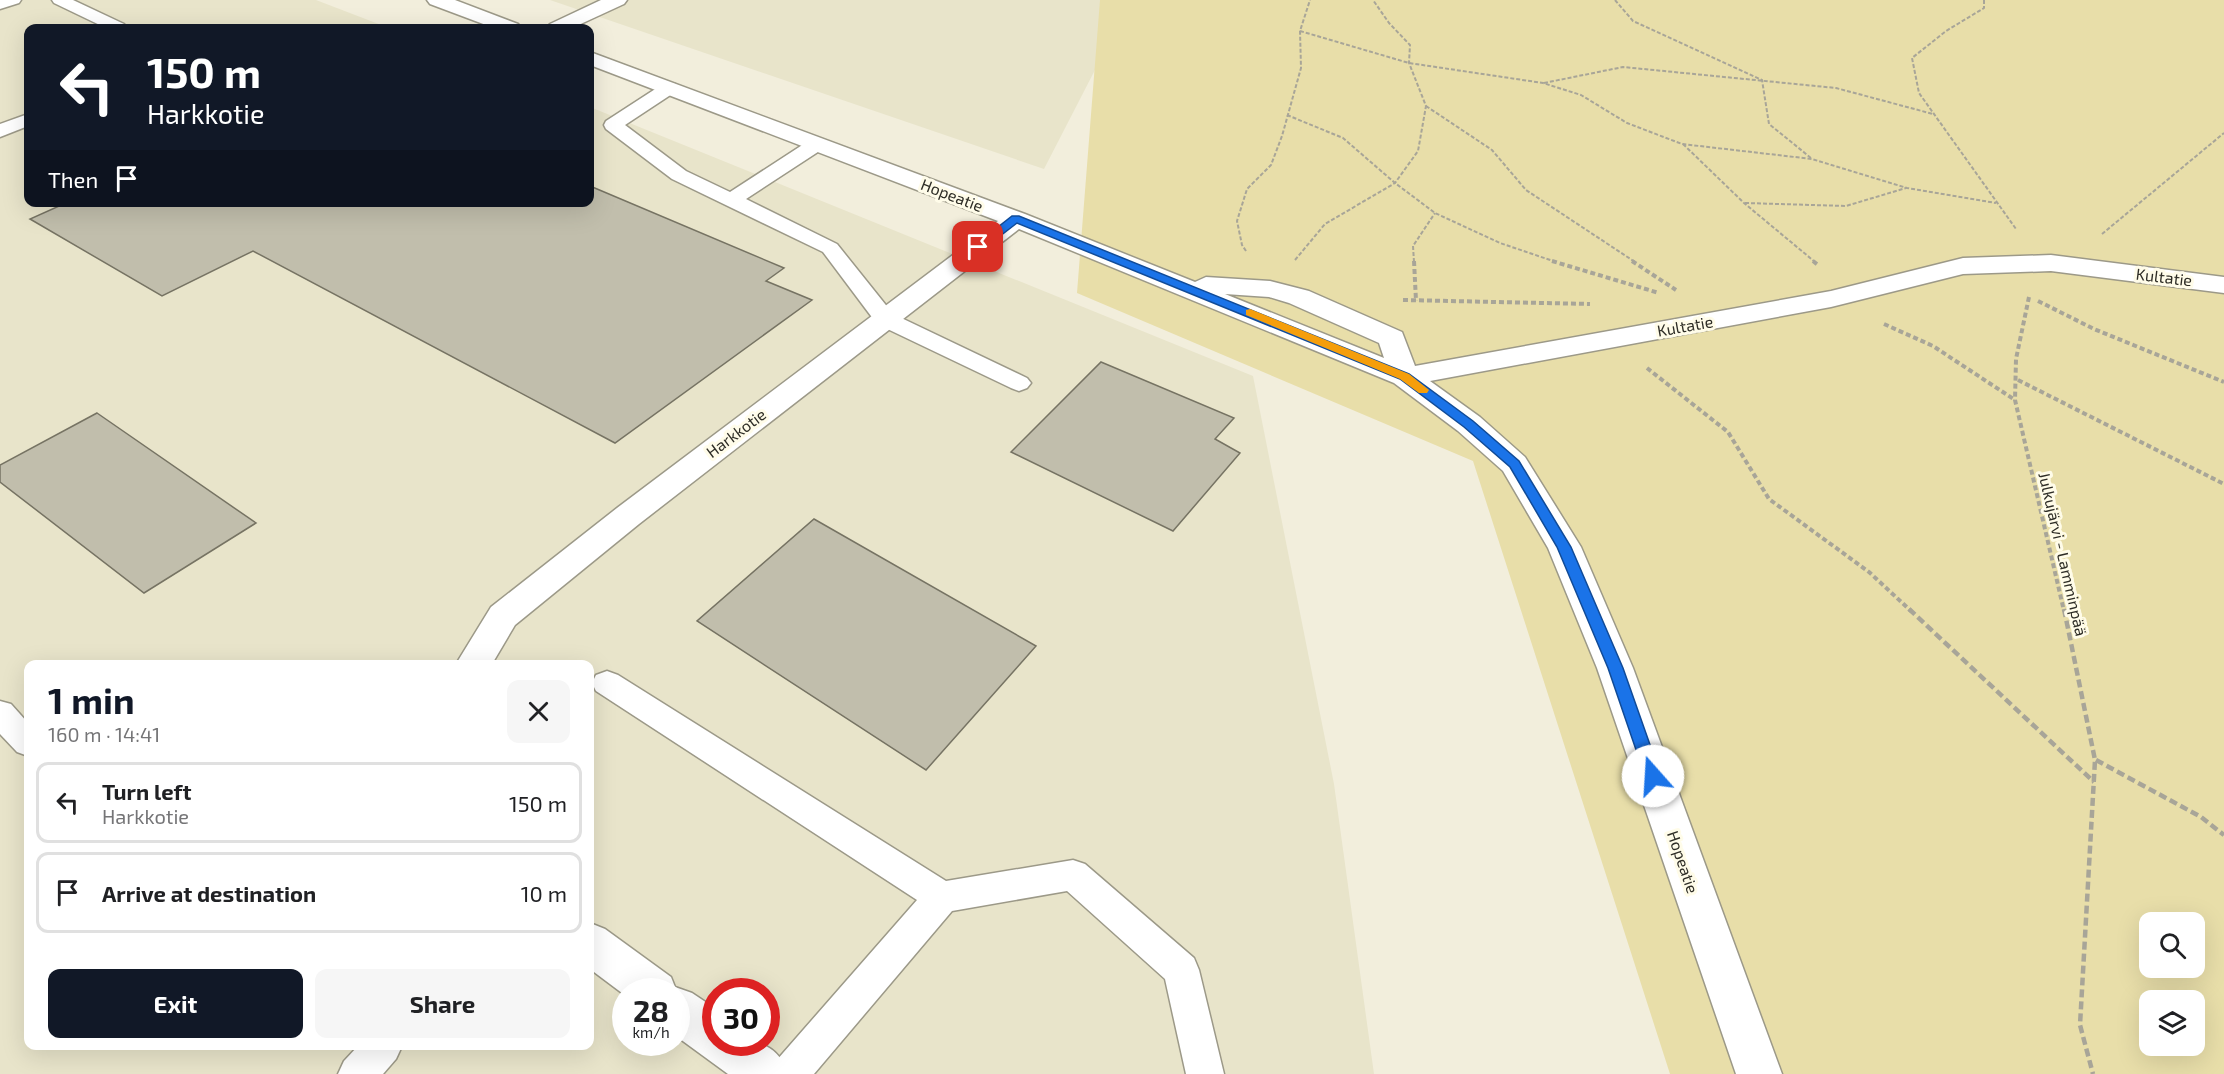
<!DOCTYPE html>
<html lang="en">
<head>
<meta charset="utf-8">
<style>
	:root { --surface:#fff; --page:#f6f6f6; --text:#202124; --muted:#757577; --line:#e0e0e0; --accent:#111827 }
	body { margin:0; font-family:"Exo 2",sans-serif; background:var(--page); color:var(--text); height:100vh; display:flex; flex-direction:column; font-size:22px; white-space:nowrap }
	* { box-sizing:border-box; margin:0 }
	p { font-size:20px; color:var(--muted) }
	.icon { flex:none; width:33px; height:33px; fill:none; stroke:currentColor; stroke-width:2; stroke-linecap:round; stroke-linejoin:round }
	.map { position:relative; flex:1; overflow:hidden }
	.details { position:absolute; left:24px; top:660px; width:570px; height:390px; display:flex; flex-direction:column; background:var(--surface); border-radius:12px; box-shadow:0 6px 24px #0002 }
	.details>* { flex:none }
	.banner { position:absolute; left:24px; top:24px; width:570px; height:183px; border-radius:12px; box-shadow:0 6px 24px #0002; background:#111827; color:#fff; overflow:hidden }
	.tools { position:absolute; left:2139px; top:912px; display:grid; gap:12px }
	.tools a { display:grid; place-items:center; width:66px; height:66px; border-radius:12px; background:var(--surface); box-shadow:0 6px 24px #0002; font-size:30px }
	.speed { position:absolute; left:612px; top:978px; display:flex; gap:12px; font-size:30px; font-weight:700; text-align:center }
	.speed>* { display:grid; place-content:center; width:78px; height:78px; border-radius:50%; background:var(--surface); box-shadow:0 6px 24px #0002; line-height:1 }
	.speed small { font-size:15px; font-weight:400 }
	.speed .limit { border:9px solid #d22; background:#fff; color:#111 }
	.pin { position:absolute; display:grid; place-items:center; width:51px; height:51px; color:#fff; margin:-26px; border-radius:12px; box-shadow:0 3px 9px #0006 }
	.me { position:absolute; width:66px; margin:-33px; rotate:341deg; stroke-linejoin:round; filter:drop-shadow(0 0 4px #0008) }
	.turn { display:flex; align-items:center; gap:21px; height:126px; padding:0 24px; font-size:27px }
	.turn .icon { width:78px; height:78px; stroke-width:2.5 }
	.turn b { display:block; font-size:42px; line-height:51px }
	.then { display:flex; align-items:center; height:57px; padding:0 24px; background:#0003; gap:12px; font-size:22px }
	.round { display:grid; place-items:center; flex:none; width:63px; height:63px; border-radius:12px; background:var(--page) }
	.headline { display:flex; align-items:center; justify-content:space-between; height:102px; padding:0 24px }
	h1 { font-size:36px; font-weight:700; line-height:45px; color:var(--accent) }
	.cta { display:flex; gap:12px; margin-top:auto; padding:12px 24px }
	.cta a { flex:1; height:69px; border-radius:12px; background:var(--accent); color:#fff; font-size:24px; font-weight:700; line-height:69px; text-align:center }
	.cta a+a { background:var(--page); color:var(--text) }
	ul { padding:0; list-style:none }
	li { display:flex; align-items:center; gap:18px; height:81px; margin:0 12px 9px; padding:0 12px; border:3px solid var(--line); border-radius:12px }
	li div { flex:1 }
	li b { display:block; font-size:22px }
	li em { font-style:normal }
	.map>svg:first-child { display:block }
	.built { fill:#e8e4ca; fill-rule:evenodd }
	.green { fill:#e8dea9; fill-rule:evenodd }
	.building { fill:#c1beac; stroke:#767363; stroke-width:1.5 }
	.lines { fill:none; stroke-linecap:round; stroke-linejoin:round }
	.lane-casing { stroke:#9c9988; stroke-width:3 }
	.street-casing { stroke:#9c9988; stroke-width:3 }
	.path-far2 { stroke:#a8a598; stroke-width:2; stroke-dasharray:4 2; stroke-linecap:butt }
	.path-far1 { stroke:#a8a598; stroke-width:4; stroke-dasharray:5 3; stroke-linecap:butt }
	.path { stroke:#a8a598; stroke-width:4.5; stroke-dasharray:8 4; stroke-linecap:butt }
	.lane { fill:#fff; fill-rule:evenodd }
	.street { fill:#fff; fill-rule:evenodd }
	.route { fill:#1a73e8; stroke:#114b97; stroke-width:1.5 }
	.slow { fill:#f59e0b }
	.labels { text-anchor:middle; stroke-width:6; stroke-linejoin:round; paint-order:stroke }
	.street-label { font-size:16px; fill:#2e2d26; stroke:#fffce9 }
</style>
</head>
<body>
<div class="map">
<svg width="2224" height="1074" viewBox="0 0 2224 1074">
	<rect width="100%" height="100%" fill="#f2eedc"/>
	<g class="built">
		<path d="M0 0H316L389 28H28V202H590V107L1253 376 1334 784 1374 1074H0ZM28 664H590V1046H28ZM626 992H676V1042H626ZM716 992H766V1042H716Z"/>
		<polygon points="550,0 1131,0 1044,169"/>
	</g>
	<path class="green" d="M1100 0H2224V1074H1670L1473 461 1077 293ZM2150 922H2194V968H2150ZM2150 1000H2194V1046H2150Z"/>
	<g class="building">
		<polygon points="590,186 784,268 766,281 812,300 615,443 253,251 162,296 30,219 68,202 590,202"/>
		<polygon points="1101,362 1234,418 1215,439 1240,453 1173,531 1011,452"/>
		<polygon points="97,413 256,523 144,593 0,482 0,465"/>
		<polygon points="814,519 1036,646 926,770 697,621"/>
	</g>
	<g class="lines">
		<g class="lane-casing">
			<g id="lane">
				<polygon points="0,0 21,0 19,3 0,9"/>
				<polygon points="52,0 73,0 124,24 126,28 106,28 54,3"/>
				<polygon points="669,83 675,84 678,88 675,92 625,125 686,171 730,192 810,140 824,140 827,144 824,148 746,199 837,244 893,314 1027,378 1031,383 1027,388 1019,391 1011,388 877,324 823,252 672,179 606,129 604,125 606,121 663,84"/>
				<polygon points="28,114 28,126 0,137 0,124"/>
				<polygon points="607,671 618,675 946,881 1073,860 1085,864 1194,958 1199,970 1224,1074 1186,1074 1165,979 1067,891 952,911 814,1074 770,1074 776,1061 917,900 596,691 592,683 596,675"/>
				<polygon points="0,701 11,704 28,723 28,756 17,752 0,734"/>
				<polygon points="358,1046 402,1046 396,1059 383,1074 338,1074 344,1061"/>
			</g>
		</g>
		<g class="street-casing">
			<g id="street">
				<polygon points="427,0 455,0 518,24 521,28 494,28 430,4"/>
				<polygon points="601,0 627,0 624,4 572,28 547,28 550,24"/>
				<path d="M590 52 1025 214 1195 282 1206 277 1270 281 1309 291 1402 332 1415 366 1831 291 1963 258 2051 255 2224 277V293L2051 271 1963 274 1831 307 1430 381 1480 417 1525 457 1581 547 1633 668 1782 1074H1736L1597 668 1548 548 1503 471 1458 431 1394 383 1019 229 639 524 515 625 492 664H456L491 607 617 508 998 221 590 65ZM1225 294 1269 297 1289 303 1379 343 1384 358Z"/>
				<path d="M590 923 605 929 671 977 675 987 692 993 716 1009V1042C751 1042 773 1036 789 1074H728L676 1036V992H626V996L590 969Z"/>
			</g>
		</g>
		<g class="path-far2">
			<polyline points="1615,0 1633,21 1762,80 1769,124 1811,158"/>
			<polyline points="1984,0 1984,8 1946,31 1912,58 1919,93 2016,229"/>
			<polyline points="1300,31 1409,63 1543,83 1581,95 1627,123 1682,144 1812,159 1907,188 1996,203"/>
			<polyline points="1544,83 1623,67 1836,88 1933,114"/>
			<polyline points="1426,106 1492,150 1526,190 1635,262"/>
			<polyline points="1287,115 1343,138 1395,183 1435,213 1500,243 1556,262"/>
			<polyline points="1683,144 1744,203 1815,262"/>
			<polyline points="1745,203 1846,206 1906,188"/>
			<polyline points="2102,234 2224,133"/>
			<polyline points="1246,251 1242,245 1237,221 1247,189 1271,165 1282,136 1301,68 1300,31 1310,0"/>
			<polyline points="1295,260 1325,224 1395,183 1418,151 1426,106 1409,63 1410,45 1389,23 1373,0"/>
			<polyline points="1414,262 1413,246 1435,213"/>
		</g>
		<g class="path-far1">
			<polyline points="1414,261 1416,301"/>
			<polyline points="1552,261 1659,293"/>
			<polyline points="1632,261 1676,290"/>
			<polyline points="1813,261 1818,265"/>
			<polyline points="2029,297 2016,359 2015,400 2064,611"/>
			<polyline points="1403,300 1590,304"/>
			<polyline points="2038,301 2094,329 2224,382"/>
			<polyline points="1884,324 1933,346 2015,400"/>
			<polyline points="1647,368 1728,432 1769,499 1869,572 1911,611"/>
			<polyline points="2018,380 2224,484"/>
		</g>
		<g class="path">
			<polyline points="1909,609 2094,782"/>
			<polyline points="2064,609 2095,760 2080,1025 2093,1074"/>
			<polyline points="2096,760 2201,817 2224,835"/>
		</g>
		<use href="#lane" class="lane"/>
		<use href="#street" class="street"/>
	</g>
	<polygon class="route" points="1012,216 1019,216 1409,374 1473,421 1519,461 1571,547 1623,668 1661,776 1659,781 1653,783 1648,781 1645,776 1608,668 1557,547 1510,467 1464,427 1400,379 1017,223 982,250 975,250 975,245"/>
	<polygon class="slow" points="1250,309 1409,374 1429,390 1427,393 1419,393 1400,379 1246,315 1246,310"/>
	<g class="labels">
		<g class="street-label">
			<text transform="translate(952 195) rotate(21)" y="6">Hopeatie</text>
			<text transform="translate(2164 277) rotate(7)" y="6">Kultatie</text>
			<text transform="translate(1685 326) rotate(-10)" y="6">Kultatie</text>
			<text transform="translate(736 433) rotate(-37)" y="6">Harkkotie</text>
			<text transform="translate(2063 554) rotate(77)" y="6">Julkujärvi - Lamminpää</text>
			<text transform="translate(1683 862) rotate(71)" y="6">Hopeatie</text>
		</g>
	</g>
</svg>
<div class="tools">
<a><svg class="icon" aria-label="search" viewBox="0 0 24 24"><circle cx="10" cy="10" r="6"/><path d="M15 15l6 6"/></svg></a>
<a><svg class="icon" aria-label="layers" viewBox="0 0 24 24"><path d="M12 4l9 5-9 5-9-5zM3 14l9 5 9-5"/></svg></a>
</div>
<div class="speed"><div>28<small>km/h</small></div><div class="limit">30</div></div>
<div class="pin" style="left:978px;top:247px;background:#d93025"><svg class="icon" aria-label="arrive" viewBox="0 0 24 24"><path d="M6 21V4h12l-3 4 3 4H6"/></svg></div>
<svg class="me" style="left:1653px;top:776px" viewBox="-20 -20 40 40"><circle r="19" fill="#fff"/><path d="M0-13L10 11 0 6-10 11z" fill="#1a73e8"/></svg>
<div class="banner">
<div class="turn"><svg class="icon" aria-label="left" viewBox="0 0 24 24"><path d="M17 20v-9H6M10 6l-5 5 5 5"/></svg><div><b>150 m</b>Harkkotie</div></div>
<div class="then">Then<svg class="icon" aria-label="arrive" viewBox="0 0 24 24"><path d="M6 21V4h12l-3 4 3 4H6"/></svg></div>
</div>
<section class="details">
<div class="headline"><div><h1>1 min</h1><p>160 m · 14:41</p></div><a class="round"><svg class="icon" aria-label="close" viewBox="0 0 24 24"><path d="M6 6l12 12M18 6L6 18"/></svg></a></div>
<ul>
<li><svg class="icon" aria-label="left" viewBox="0 0 24 24"><path d="M17 20v-9H6M10 6l-5 5 5 5"/></svg><div><b>Turn left</b><p>Harkkotie</p></div><em>150 m</em></li>
<li><svg class="icon" aria-label="arrive" viewBox="0 0 24 24"><path d="M6 21V4h12l-3 4 3 4H6"/></svg><div><b>Arrive at destination</b></div><em>10 m</em></li>
</ul>
<div class="cta"><a>Exit</a><a>Share</a></div>
</section>
</div>
</body>
</html>
